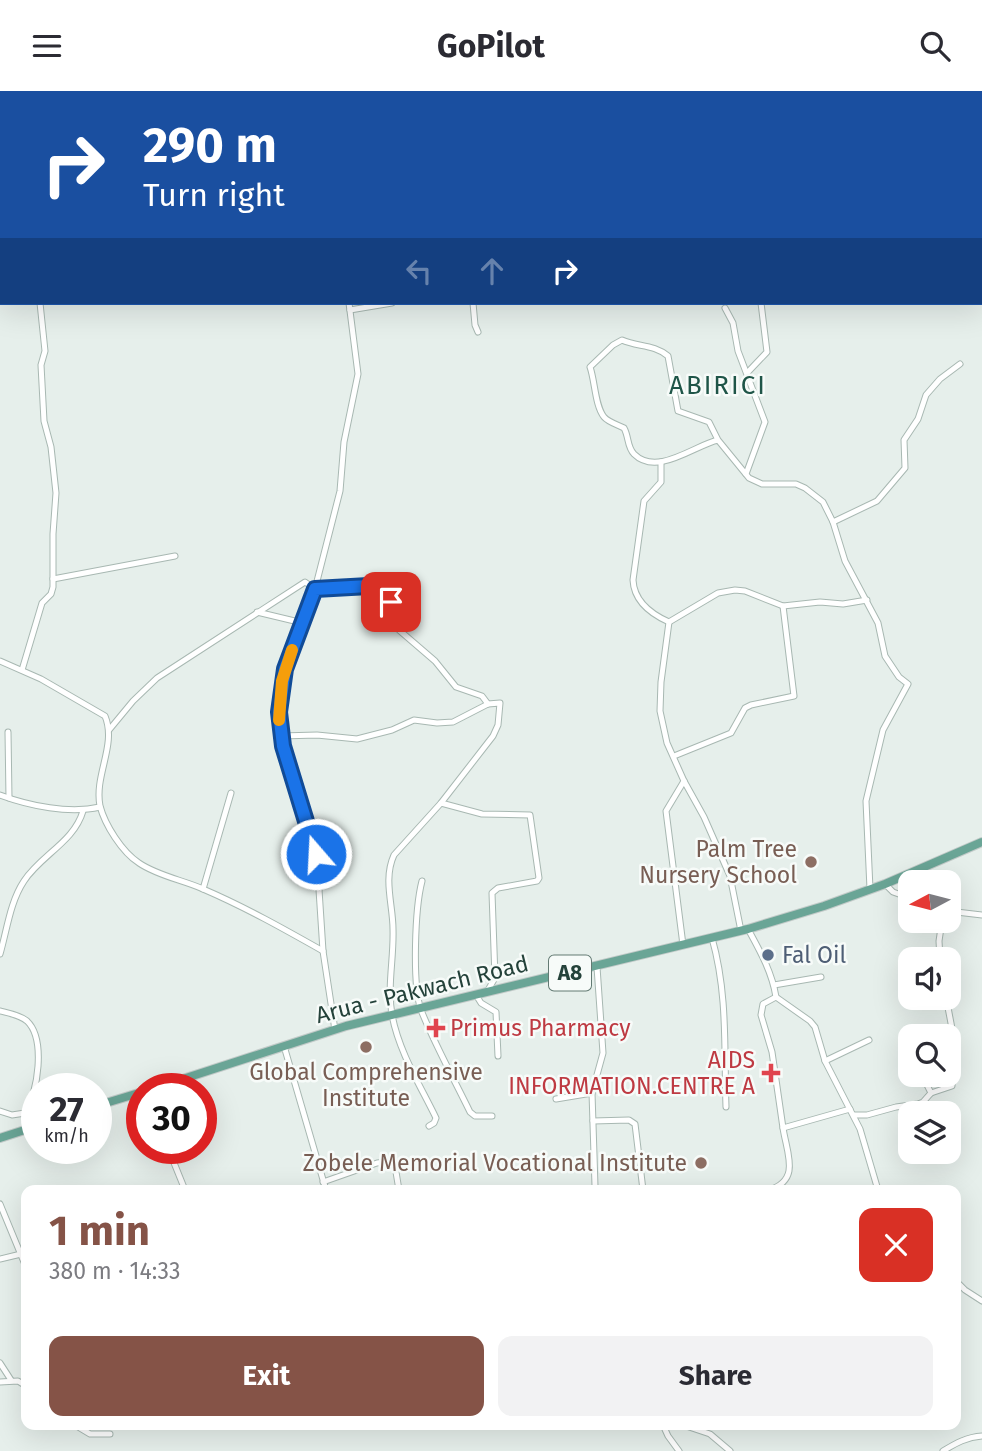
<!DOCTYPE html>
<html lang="en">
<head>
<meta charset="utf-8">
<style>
	:root { --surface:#fff; --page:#f2f2f3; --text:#2b2b33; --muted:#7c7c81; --accent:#855347 }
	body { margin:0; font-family:"Fira Sans",sans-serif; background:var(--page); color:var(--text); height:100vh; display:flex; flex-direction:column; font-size:26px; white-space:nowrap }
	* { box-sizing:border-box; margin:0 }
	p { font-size:23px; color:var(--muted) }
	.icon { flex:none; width:38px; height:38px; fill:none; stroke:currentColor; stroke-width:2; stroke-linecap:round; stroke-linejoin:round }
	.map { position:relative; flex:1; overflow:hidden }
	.details { position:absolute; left:21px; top:1094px; width:940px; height:245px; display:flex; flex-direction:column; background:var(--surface); border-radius:14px; box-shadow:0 7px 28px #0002 }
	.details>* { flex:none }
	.top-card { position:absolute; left:0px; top:0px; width:984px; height:214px; box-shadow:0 7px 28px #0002; background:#1a4fa0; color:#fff; overflow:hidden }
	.needle { width:46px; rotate:263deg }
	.tools { position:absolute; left:898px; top:779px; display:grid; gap:14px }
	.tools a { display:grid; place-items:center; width:63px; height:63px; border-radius:14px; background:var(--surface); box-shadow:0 7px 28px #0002; font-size:35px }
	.speed { position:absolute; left:21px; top:982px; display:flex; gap:14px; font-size:35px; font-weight:700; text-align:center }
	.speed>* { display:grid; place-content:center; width:91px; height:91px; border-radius:50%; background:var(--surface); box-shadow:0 7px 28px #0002; line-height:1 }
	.speed small { font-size:18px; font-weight:400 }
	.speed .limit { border:10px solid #d22; background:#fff; color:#111 }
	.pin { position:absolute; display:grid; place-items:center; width:60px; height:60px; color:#fff; margin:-30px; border-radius:14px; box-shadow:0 4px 10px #0006 }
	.me { position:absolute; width:77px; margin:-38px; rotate:341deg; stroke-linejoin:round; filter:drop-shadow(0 0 5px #0008) }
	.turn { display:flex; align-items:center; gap:24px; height:147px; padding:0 28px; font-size:32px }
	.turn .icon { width:91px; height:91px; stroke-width:2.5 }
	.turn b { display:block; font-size:49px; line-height:60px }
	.lanes { display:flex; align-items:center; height:66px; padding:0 28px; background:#0003; justify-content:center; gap:35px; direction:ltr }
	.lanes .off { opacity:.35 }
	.round { display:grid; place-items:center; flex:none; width:74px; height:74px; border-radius:14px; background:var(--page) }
	.overview { display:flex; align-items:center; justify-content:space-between; height:119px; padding:0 28px }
	h1 { font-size:42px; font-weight:700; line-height:52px; color:var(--accent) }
	.action { display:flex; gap:14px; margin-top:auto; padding:14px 28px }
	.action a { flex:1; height:80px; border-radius:14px; background:var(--accent); color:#fff; font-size:28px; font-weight:700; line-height:80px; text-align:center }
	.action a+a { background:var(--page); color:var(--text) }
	header { display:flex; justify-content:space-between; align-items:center; height:91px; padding:0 28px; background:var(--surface); font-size:32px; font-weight:700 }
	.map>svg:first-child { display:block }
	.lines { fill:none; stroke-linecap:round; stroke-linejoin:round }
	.street-casing { stroke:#a8b8b2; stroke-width:7 }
	.primary-casing { stroke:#c2cac8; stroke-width:10 }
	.street { stroke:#fff; stroke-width:5 }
	.primary { stroke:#6aa596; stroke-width:8 }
	.route-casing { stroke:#114b97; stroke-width:18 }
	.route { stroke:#1a73e8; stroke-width:12 }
	.slow { stroke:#f59e0b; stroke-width:12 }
	.education-dot { fill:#8d6e63; stroke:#f7fbf9; stroke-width:2.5 }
	.service-dot { fill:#5c6f8a; stroke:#f7fbf9; stroke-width:2.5 }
	.health-dot { fill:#e0444e; stroke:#f7fbf9; stroke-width:2.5 }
	.labels { text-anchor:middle; stroke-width:5; stroke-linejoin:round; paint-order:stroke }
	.shield { fill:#f7fbf9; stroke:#637a73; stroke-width:2 }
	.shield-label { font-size:21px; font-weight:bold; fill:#24423a }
	.education-label { font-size:23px; fill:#785e54; stroke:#f7fbf9; text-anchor:end }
	.service-label { font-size:23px; fill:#4e5e75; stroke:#f7fbf9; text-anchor:start }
	.street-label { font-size:23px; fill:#24423a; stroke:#f7fbf9 }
	.health-label { font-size:23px; fill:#be3a42; stroke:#f7fbf9; text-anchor:start }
	.quarter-label { font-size:26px; letter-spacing:2px; fill:#1f5548; stroke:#f7fbf9 }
</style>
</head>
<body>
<header><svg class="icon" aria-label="menu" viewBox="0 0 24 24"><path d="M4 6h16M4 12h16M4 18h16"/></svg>GoPilot<svg class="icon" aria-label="search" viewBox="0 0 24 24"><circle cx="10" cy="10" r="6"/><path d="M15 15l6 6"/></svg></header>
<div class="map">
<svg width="982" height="1360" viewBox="0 0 982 1360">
	<rect width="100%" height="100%" fill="#e6efeb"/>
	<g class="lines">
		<g class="street-casing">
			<g id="street">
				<polyline points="291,0 292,2"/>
				<polyline points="470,2 472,0"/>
				<polyline points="729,2 729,0"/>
				<polyline points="0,136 2,135"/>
				<polyline points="473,212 475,234 478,241"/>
				<polyline points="725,217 733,232 738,260 765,331 746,383"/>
				<polyline points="350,219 392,212"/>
				<polyline points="747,282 767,261 761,212"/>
				<path d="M718 349C695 354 657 386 634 363 627 356 629 346 624 337 618 334 608 331 604 326 595 315 595 290 590 276L613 254 622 249C637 256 654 253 668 265L678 320 709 331 718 349 749 387 762 393H796L805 397 823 411 833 431 845 470 878 532 885 565 899 586 908 593 883 639 866 710 870 798"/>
				<path d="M661 371V391L644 410 633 489C634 510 651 523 669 531"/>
				<polyline points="833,431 877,410 905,377 904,349 918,328 926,304 940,288 960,273"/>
				<polyline points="53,488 175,465"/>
				<polyline points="257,521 303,532"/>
				<polyline points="669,531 661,591 660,620 667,652 684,690 704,726 730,785 741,840"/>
				<polyline points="669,531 718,502 735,499 745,500 783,515 820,511 843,513 867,509"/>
				<path d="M0 570 41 588 105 625C117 654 94 684 100 715 105 734 122 761 139 772 158 785 183 789 203 798 245 816 284 838 323 860"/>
				<polyline points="22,579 42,512 51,503 53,496 53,443 56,402 51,356 44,330 41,274 45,260 40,212"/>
				<polyline points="109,639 133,610 157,587 305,491 315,498 369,495 391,511 395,531 399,539 435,570 456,596 482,605 488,613"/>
				<polyline points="8,641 9,707"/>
				<path d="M281 645 317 644 357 648 392 639 414 629 437 632 453 631 488 613 500 612 498 634 493 645 441 712 394 764C383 788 393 814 393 838 394 867 387 895 392 924 399 961 420 994 436 1027L434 1032 429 1035"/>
				<polyline points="674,665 731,642 745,617 751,614 794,605 783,515"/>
				<path d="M0 704C30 715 69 723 100 716"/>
				<polyline points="441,712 482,723 530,724 539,787 537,790 498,797 492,802 495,887 488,899"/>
				<path d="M422 790C415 817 412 893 421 919 435 954 454 988 470 1021L475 1025H492"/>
				<polyline points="885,793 893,801 910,807"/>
				<polyline points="203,798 231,702"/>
				<polyline points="948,820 982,824"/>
				<path d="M748 838C760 860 772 881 776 906L763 913 761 924 772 961 783 1037 850 1018"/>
				<path d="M712 847C728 903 724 959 726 1016"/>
				<polyline points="683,854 666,720 684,690"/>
				<path d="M0 863C7 839 10 811 24 790 41 764 74 751 83 720"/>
				<polyline points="940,868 939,850 942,830"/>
				<polyline points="774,894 821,886"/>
				<polyline points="476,904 481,912 496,921 498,965"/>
				<polyline points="776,906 810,930 815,936 825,970 860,1038 878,1099"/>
				<path d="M0 920C8 922 20 924 27 930 46 948 38 1002 25 1022"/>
				<polyline points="335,939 323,860 317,768 283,655 279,621 282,590 315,498 340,400 344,351 358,283 349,212"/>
				<polyline points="906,941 910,954"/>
				<polyline points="284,955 326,1099"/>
				<polyline points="825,970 869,949"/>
				<polyline points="922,984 931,1002"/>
				<polyline points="556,1008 592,1002"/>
				<polyline points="0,1020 12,1024 25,1022 34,1036"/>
				<polyline points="854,1024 867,1024 896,1016 918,1013 923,1011 931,1002 952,995 954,948 946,906"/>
				<polyline points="593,1030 629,1029 635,1033 643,1099"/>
				<polyline points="168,1057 185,1099"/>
				<polyline points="323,1091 377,1072 386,1071 395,1075 399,1099"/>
				<polyline points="595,1095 592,1002 603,962 597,876"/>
				<path d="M769 1099C801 1089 787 1063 783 1037"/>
				<polyline points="0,1113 26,1176"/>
				<polyline points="0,1168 21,1163"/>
				<polyline points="956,1190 965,1199 982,1210"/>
				<polyline points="0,1272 11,1289"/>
				<polyline points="0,1291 18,1290 26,1295"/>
				<polyline points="75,1334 90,1343 110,1343"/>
				<polyline points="663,1334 668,1345 679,1360"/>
				<polyline points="683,1334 710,1343 730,1360"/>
				<path d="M943 1360C956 1352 967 1346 982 1345"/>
			</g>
		</g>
		<g class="primary-casing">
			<g id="primary">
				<polyline points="152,998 346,935 748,838 824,815 885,793 982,751"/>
				<polyline points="96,1015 142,1001"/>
				<polyline points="0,1047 37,1035"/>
			</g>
		</g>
		<use href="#street" class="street"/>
		<use href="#primary" class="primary"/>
	</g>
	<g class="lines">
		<g class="route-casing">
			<polyline id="route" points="316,763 283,655 279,621 285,578 315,498 369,495 391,511"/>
		</g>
		<use href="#route" class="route"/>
		<polyline class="slow" points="279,629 282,590 292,559"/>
	</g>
	<g class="education-dot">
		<circle cx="811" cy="771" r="7"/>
		<circle cx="366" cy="956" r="7"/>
		<circle cx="701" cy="1072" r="7"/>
	</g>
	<circle class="service-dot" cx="768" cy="864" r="7"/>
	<g class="health-dot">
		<path d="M432.5 926.5h7v7h7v7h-7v7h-7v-7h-7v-7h7z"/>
		<path d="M767.5 971.5h7v7h7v7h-7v7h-7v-7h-7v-7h7z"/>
	</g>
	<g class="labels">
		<rect class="shield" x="549" y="864.5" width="42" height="35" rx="5"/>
		<g class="shield-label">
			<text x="570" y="889">A8</text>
		</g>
		<g class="education-label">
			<text x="797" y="766">Palm Tree<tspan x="797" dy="26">Nursery School</tspan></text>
			<text x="366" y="989" text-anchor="middle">Global Comprehensive<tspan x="366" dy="26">Institute</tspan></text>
			<text x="687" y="1080">Zobele Memorial Vocational Institute</text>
		</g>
		<g class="service-label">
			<text x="782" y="872">Fal Oil</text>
		</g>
		<g class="street-label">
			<text transform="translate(422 898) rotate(-14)" y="8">Arua - Pakwach Road</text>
		</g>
		<g class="health-label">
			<text x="450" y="945">Primus Pharmacy</text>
			<text x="755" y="977" text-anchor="end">AIDS<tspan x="755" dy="26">INFORMATION.CENTRE A</tspan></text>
		</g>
		<g class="quarter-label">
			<text x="718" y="303">ABIRICI</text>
		</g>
	</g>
</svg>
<div class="tools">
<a><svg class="needle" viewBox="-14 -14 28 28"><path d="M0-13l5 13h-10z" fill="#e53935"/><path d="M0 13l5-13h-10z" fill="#7c7c81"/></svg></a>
<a><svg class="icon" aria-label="sound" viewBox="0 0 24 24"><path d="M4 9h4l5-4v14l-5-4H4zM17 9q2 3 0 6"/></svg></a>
<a><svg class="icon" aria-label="search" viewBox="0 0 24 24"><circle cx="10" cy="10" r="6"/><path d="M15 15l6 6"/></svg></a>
<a><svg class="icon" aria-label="layers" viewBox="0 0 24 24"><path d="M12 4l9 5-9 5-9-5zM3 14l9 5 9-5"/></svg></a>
</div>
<div class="speed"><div>27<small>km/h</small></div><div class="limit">30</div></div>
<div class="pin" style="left:391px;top:511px;background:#d93025"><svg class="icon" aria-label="arrive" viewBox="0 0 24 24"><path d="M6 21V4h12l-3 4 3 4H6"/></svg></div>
<svg class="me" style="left:316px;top:763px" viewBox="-20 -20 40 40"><circle r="17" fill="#1a73e8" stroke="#fff" stroke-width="3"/><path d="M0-11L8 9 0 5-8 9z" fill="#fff"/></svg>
<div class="top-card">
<div class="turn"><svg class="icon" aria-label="right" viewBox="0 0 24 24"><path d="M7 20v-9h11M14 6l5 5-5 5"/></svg><div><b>290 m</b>Turn right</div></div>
<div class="lanes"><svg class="icon off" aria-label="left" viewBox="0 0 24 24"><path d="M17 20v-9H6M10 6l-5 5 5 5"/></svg><svg class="icon off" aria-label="ahead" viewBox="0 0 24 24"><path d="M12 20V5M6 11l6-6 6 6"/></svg><svg class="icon" aria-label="right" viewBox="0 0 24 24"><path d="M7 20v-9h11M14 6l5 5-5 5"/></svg></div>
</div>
<section class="details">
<div class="overview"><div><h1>1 min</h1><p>380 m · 14:33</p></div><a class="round" style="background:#d93025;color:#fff"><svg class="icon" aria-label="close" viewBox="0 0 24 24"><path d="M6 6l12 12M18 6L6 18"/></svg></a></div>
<div class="action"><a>Exit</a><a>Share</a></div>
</section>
</div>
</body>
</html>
